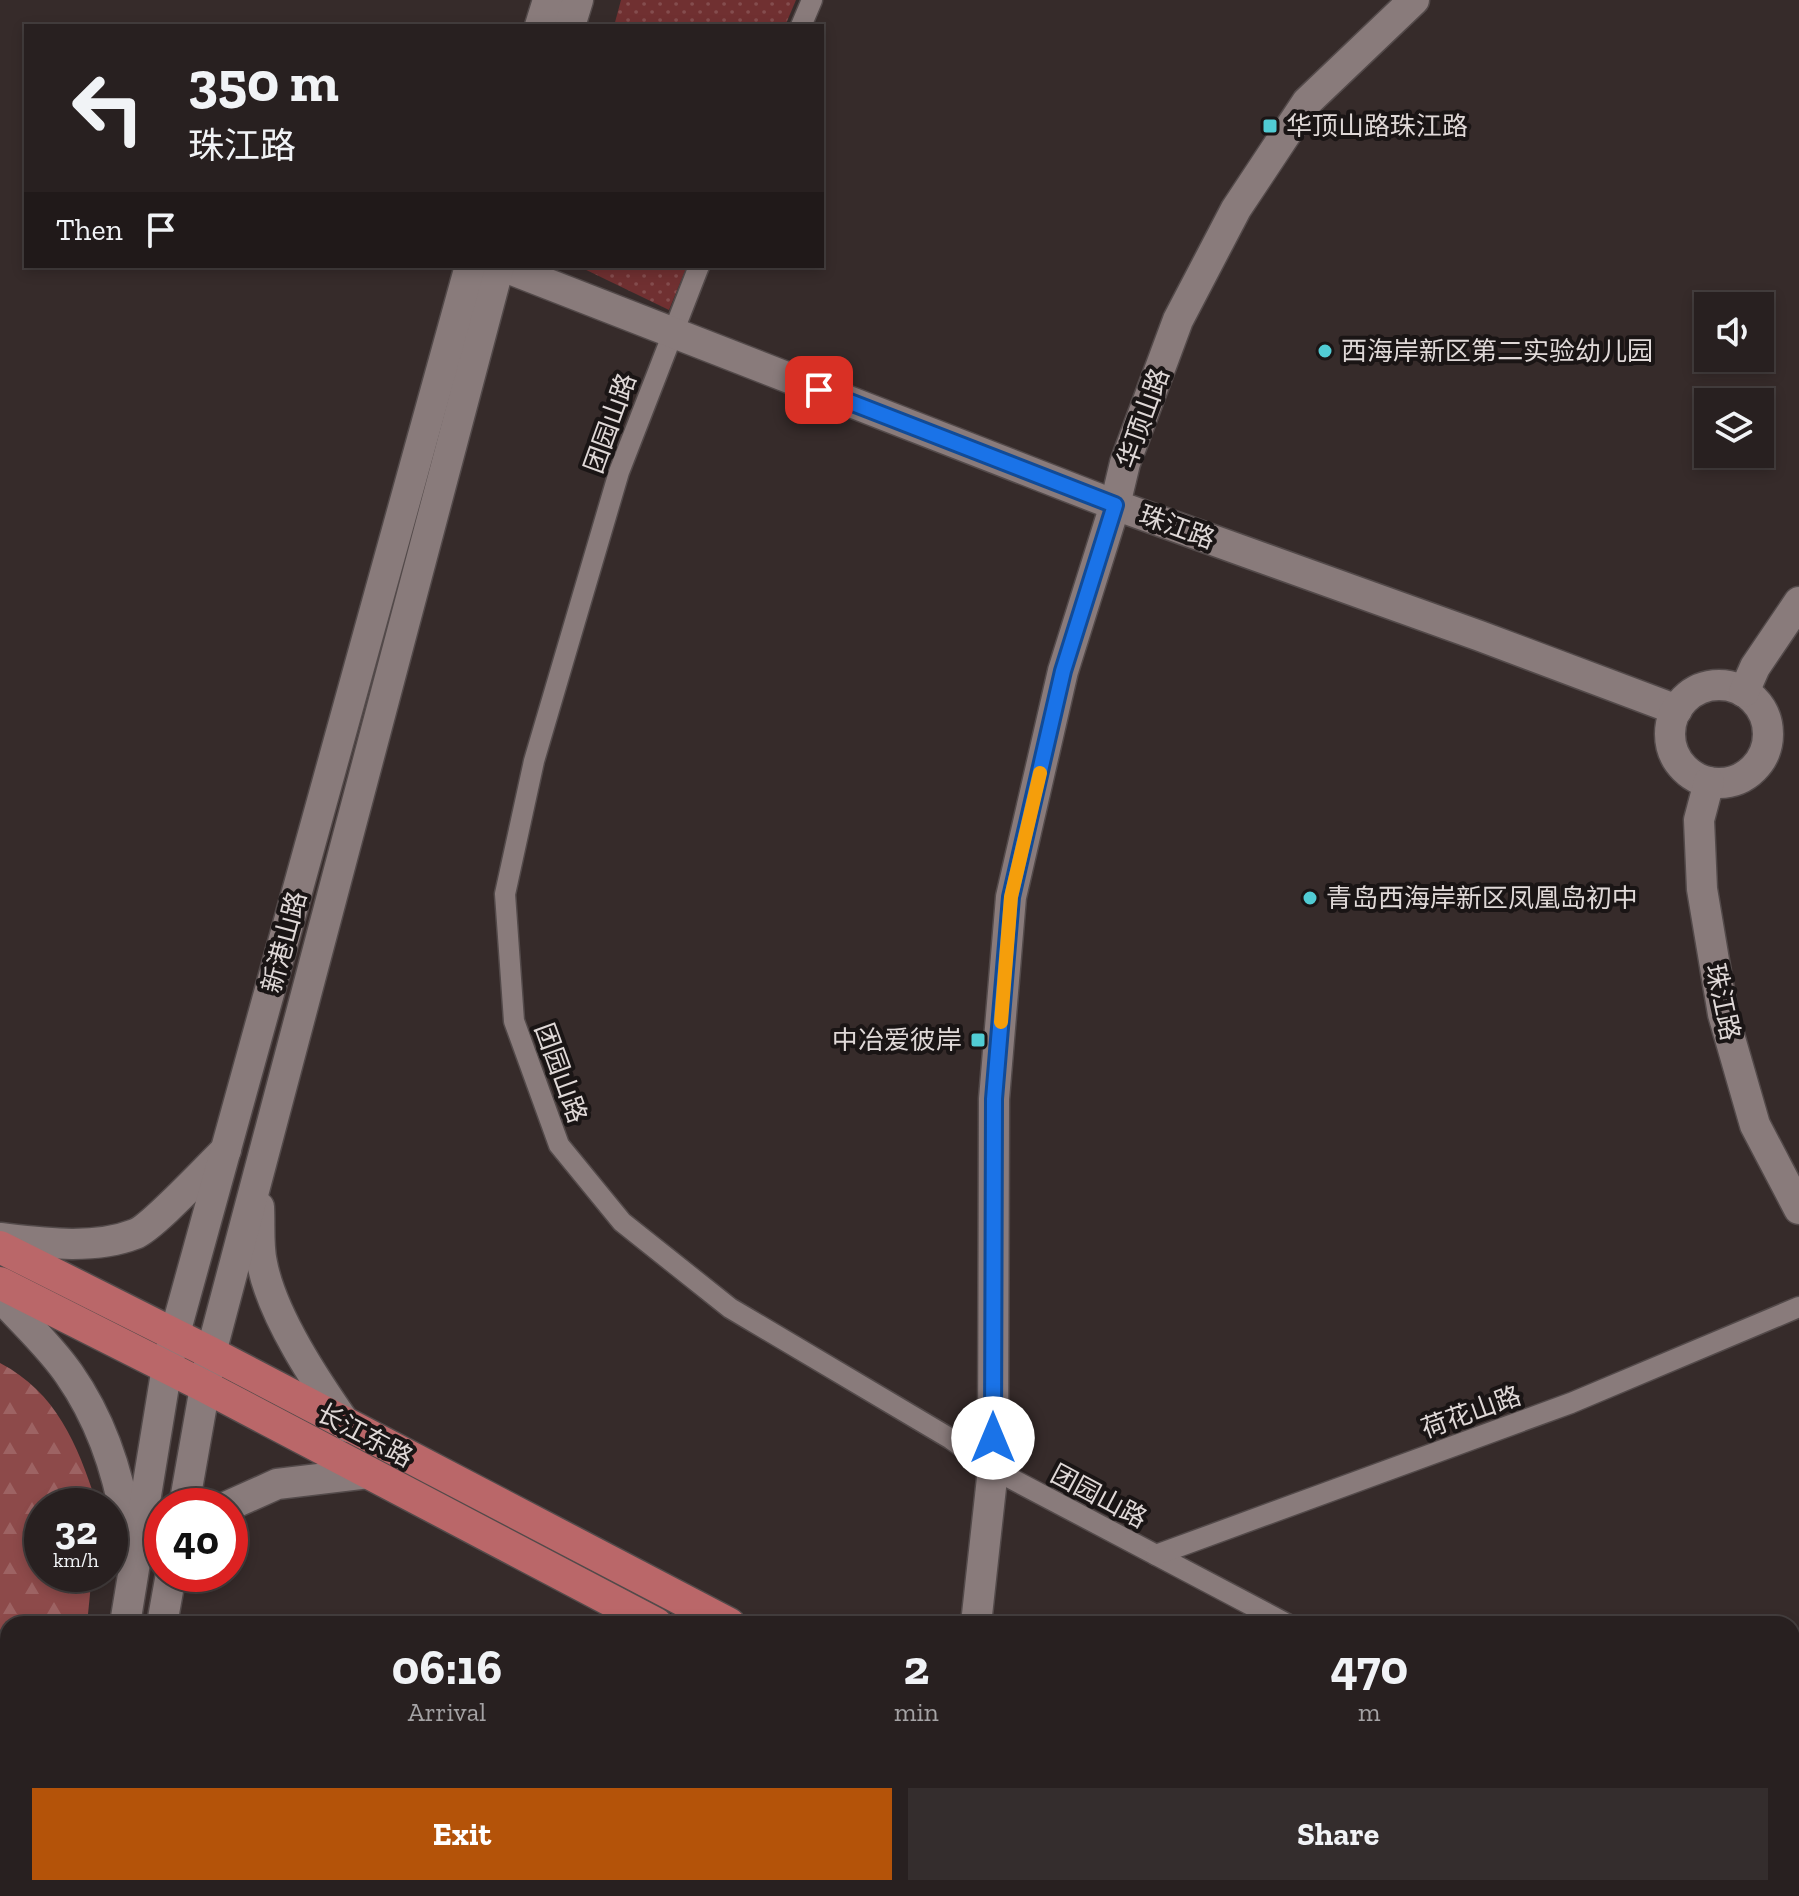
<!DOCTYPE html>
<html lang="en">
<head>
<meta charset="utf-8">
<style>
	:root { --surface:#282020; --page:#342d2d; --text:#f1f3f6; --muted:#a5a3a5; --line:#443e3e; --accent:#b45309 }
	body { margin:0; font-family:"Zilla Slab","Noto Sans SC",serif; background:var(--page); color:var(--text); height:100vh; display:flex; flex-direction:column; font-size:30px; white-space:nowrap }
	* { box-sizing:border-box; margin:0 }
	p { font-size:26px; color:var(--muted) }
	.icon { flex:none; width:44px; height:44px; fill:none; stroke:currentColor; stroke-width:2; stroke-linecap:round; stroke-linejoin:round }
	.map { position:relative; flex:1; overflow:hidden }
	.sheet { position:absolute; left:0px; top:1616px; width:1800px; height:280px; display:flex; flex-direction:column; background:var(--surface); border-radius:24px 24px 0 0; box-shadow:0 4px 12px #0003,0 0 0 2px var(--line) }
	.sheet>* { flex:none }
	.guide { position:absolute; left:24px; top:24px; width:800px; height:244px; border-radius:0px; box-shadow:0 4px 12px #0003,0 0 0 2px var(--line); background:#282020; color:var(--text); overflow:hidden }
	.controls { position:absolute; left:1694px; top:292px; display:grid; gap:16px }
	.controls a { display:grid; place-items:center; width:80px; height:80px; border-radius:0px; background:var(--surface); box-shadow:0 4px 12px #0003,0 0 0 2px var(--line); font-size:40px }
	.speed { position:absolute; left:24px; top:1488px; display:flex; gap:16px; font-size:40px; font-weight:700; text-align:center }
	.speed>* { display:grid; place-content:center; width:104px; height:104px; border-radius:50%; background:var(--surface); box-shadow:0 4px 12px #0003,0 0 0 2px var(--line); line-height:1 }
	.speed small { font-size:20px; font-weight:400 }
	.speed .limit { border:12px solid #d22; background:#fff; color:#111 }
	.pin { position:absolute; display:grid; place-items:center; width:68px; height:68px; color:#fff; margin:-34px; border-radius:16px; box-shadow:0 4px 12px #0006 }
	.me { position:absolute; width:88px; margin:-44px; rotate:0deg; stroke-linejoin:round; filter:drop-shadow(0 0 6px #0008) }
	.turn { display:flex; align-items:center; gap:28px; height:168px; padding:0 32px; font-size:36px }
	.turn .icon { width:104px; height:104px; stroke-width:2.5 }
	.turn b { display:block; font-size:56px; line-height:68px }
	.then { display:flex; align-items:center; height:76px; padding:0 32px; background:#0003; gap:16px; font-size:30px }
	.eta { display:flex; justify-content:space-evenly; align-items:center; height:136px; text-align:center }
	.eta b { font-size:48px; font-weight:800; line-height:56px }
	.button { display:flex; gap:16px; margin-top:auto; padding:16px 32px }
	.button a { flex:1; height:92px; border-radius:0px; background:var(--accent); color:#fff; font-size:32px; font-weight:800; line-height:92px; text-align:center }
	.button a+a { background:var(--page); color:var(--text) }
	.map>svg:first-child { display:block }
	.forest { fill:url(#forest-firs) }
	.park { fill:url(#park-dots) }
	.lines { fill:none; stroke-linecap:round; stroke-linejoin:round }
	.street-casing { stroke:#534a4a; stroke-width:23 }
	.secondary-casing { stroke:#534a4a; stroke-width:33 }
	.primary-casing { stroke:#534a4a; stroke-width:35 }
	.street { stroke:#897b7b; stroke-width:20 }
	.secondary { stroke:#897b7b; stroke-width:30 }
	.primary { stroke:#ba6769; stroke-width:32 }
	.route-casing { stroke:#114b97; stroke-width:20 }
	.route { stroke:#1a73e8; stroke-width:14 }
	.slow { stroke:#f59e0b; stroke-width:14 }
	.poi-dot { fill:#51ccd4; stroke:#1a1515; stroke-width:3 }
	.labels { text-anchor:middle; stroke-width:8; stroke-linejoin:round; paint-order:stroke }
	.poi-label { font-size:26px; fill:#dfd8d7; stroke:#1a1515; text-anchor:start }
	.street-label { font-size:26px; fill:#dfd8d7; stroke:#1a1515 }
</style>
</head>
<body>
<div class="map">
<svg width="1799" height="1896" viewBox="0 0 1799 1896">
	<defs>
		<pattern id="forest-firs" width="22" height="20" patternUnits="userSpaceOnUse" patternTransform="scale(2)"><rect width="22" height="20" fill="#8d4a4a"/><path d="M5 1l3.5 6h-7zM16 11l3.5 6h-7z" fill="#9d6363"/></pattern>
		<pattern id="park-dots" width="8" height="8" patternUnits="userSpaceOnUse" patternTransform="scale(2)"><rect width="8" height="8" fill="#703031"/><path d="M2 2h.1M6 6h.1" fill="none" stroke="#844d4e" stroke-width="1.8" stroke-linecap="round"/></pattern>
	</defs>
	<rect width="100%" height="100%" fill="#362b2a"/>
	<path class="forest" d="M0 1363C57 1393 77 1444 96 1501V1506H42V1574H92L87 1624H8V1888H71V1896H0Z"/>
	<g class="park">
		<polygon points="621,0 796,0 785,26 614,26"/>
		<polygon points="578,266 687,266 669,310"/>
	</g>
	<g class="lines">
		<g class="street-casing">
			<g id="street">
				<polyline points="801,26 812,0"/>
				<polyline points="699,266 619,472 534,761 505,894 514,1021 559,1145 622,1222 730,1308 951,1439 993,1469 1287,1624"/>
				<polyline points="1156,1555 1571,1403 1799,1307"/>
				<polyline points="1792,1859 1799,1862"/>
			</g>
		</g>
		<g class="secondary-casing">
			<g id="secondary">
				<polyline points="540,26 548,0"/>
				<polyline points="570,26 578,0"/>
				<polyline points="502,266 1115,505 1480,636 1677,710"/>
				<circle cx="1719" cy="734" r="49"/>
				<polyline points="1744,692 1755,667 1799,602"/>
				<polyline points="1709,782 1699,820 1702,889 1723,1014 1755,1125 1799,1209"/>
				<path d="M259 1207C260 1225 258 1246 262 1263 272 1316 317 1383 348 1427"/>
				<path d="M0 1238C43 1243 94 1250 135 1234 152 1228 209 1166 226 1150"/>
				<path d="M0 1296C23 1322 50 1346 69 1374 104 1424 121 1480 129 1540"/>
				<polyline points="184,1506 211,1353 499,266"/>
				<polyline points="228,1506 277,1484 369,1473"/>
				<polyline points="125,1624 167,1367 174,1337 470,266"/>
				<polyline points="162,1624 171,1574"/>
				<polyline points="976,1624 993,1469 994,1099 1011,897 1063,671 1115,505 1125,463 1178,320 1236,209 1307,102 1414,0"/>
				<polyline points="107,1888 108,1896"/>
				<polyline points="138,1888 138,1896"/>
			</g>
		</g>
		<g class="primary-casing">
			<g id="primary">
				<polyline points="0,1247 211,1353 729,1624"/>
				<polyline points="0,1283 204,1386 656,1624"/>
				<polyline points="1167,1888 1182,1896"/>
				<polyline points="1245,1888 1261,1896"/>
			</g>
		</g>
		<use href="#street" class="street"/>
		<use href="#secondary" class="secondary"/>
		<use href="#primary" class="primary"/>
	</g>
	<g class="lines">
		<g class="route-casing">
			<polyline id="route" points="819,390 1115,505 1063,671 1011,897 994,1099 993,1438"/>
		</g>
		<use href="#route" class="route"/>
		<polyline class="slow" points="1001,1022 1011,897 1040,773"/>
	</g>
	<g class="poi-dot">
		<rect x="1262" y="118" width="16" height="16" rx="4"/>
		<circle cx="1325" cy="351" r="8"/>
		<circle cx="1310" cy="898" r="8"/>
		<rect x="970" y="1032" width="16" height="16" rx="4"/>
	</g>
	<g class="labels">
		<g class="poi-label">
			<text x="1286" y="135">华顶山路珠江路</text>
			<text x="1341" y="360">西海岸新区第二实验幼儿园</text>
			<text x="1326" y="907">青岛西海岸新区凤凰岛初中</text>
			<text x="962" y="1049" text-anchor="end">中冶爱彼岸</text>
		</g>
		<g class="street-label">
			<text transform="translate(1143 418) rotate(-70)" y="9">华顶山路</text>
			<text transform="translate(610 423) rotate(-70)" y="9">团园山路</text>
			<text transform="translate(1177 527) rotate(20)" y="9">珠江路</text>
			<text transform="translate(284 942) rotate(-75)" y="9">新港山路</text>
			<text transform="translate(1723 1002) rotate(78)" y="9">珠江路</text>
			<text transform="translate(561 1073) rotate(70)" y="9">团园山路</text>
			<text transform="translate(1471 1412) rotate(-20)" y="9">荷花山路</text>
			<text transform="translate(365 1435) rotate(28)" y="9">长江东路</text>
			<text transform="translate(1099 1496) rotate(28)" y="9">团园山路</text>
		</g>
	</g>
</svg>
<div class="controls">
<a><svg class="icon" aria-label="sound" viewBox="0 0 24 24"><path d="M4 9h4l5-4v14l-5-4H4zM17 9q2 3 0 6"/></svg></a>
<a><svg class="icon" aria-label="layers" viewBox="0 0 24 24"><path d="M12 4l9 5-9 5-9-5zM3 14l9 5 9-5"/></svg></a>
</div>
<div class="speed"><div>32<small>km/h</small></div><div class="limit">40</div></div>
<div class="pin" style="left:819px;top:390px;background:#d93025"><svg class="icon" aria-label="arrive" viewBox="0 0 24 24"><path d="M6 21V4h12l-3 4 3 4H6"/></svg></div>
<svg class="me" style="left:993px;top:1438px" viewBox="-20 -20 40 40"><circle r="19" fill="#fff"/><path d="M0-13L10 11 0 6-10 11z" fill="#1a73e8"/></svg>
<div class="guide">
<div class="turn"><svg class="icon" aria-label="left" viewBox="0 0 24 24"><path d="M17 20v-9H6M10 6l-5 5 5 5"/></svg><div><b>350 m</b>珠江路</div></div>
<div class="then">Then<svg class="icon" aria-label="arrive" viewBox="0 0 24 24"><path d="M6 21V4h12l-3 4 3 4H6"/></svg></div>
</div>
<section class="sheet">
<div class="eta">
<div><b>06:16</b><p>Arrival</p></div>
<div><b>2</b><p>min</p></div>
<div><b>470</b><p>m</p></div>
</div>
<div class="button"><a>Exit</a><a>Share</a></div>
</section>
</div>
</body>
</html>
